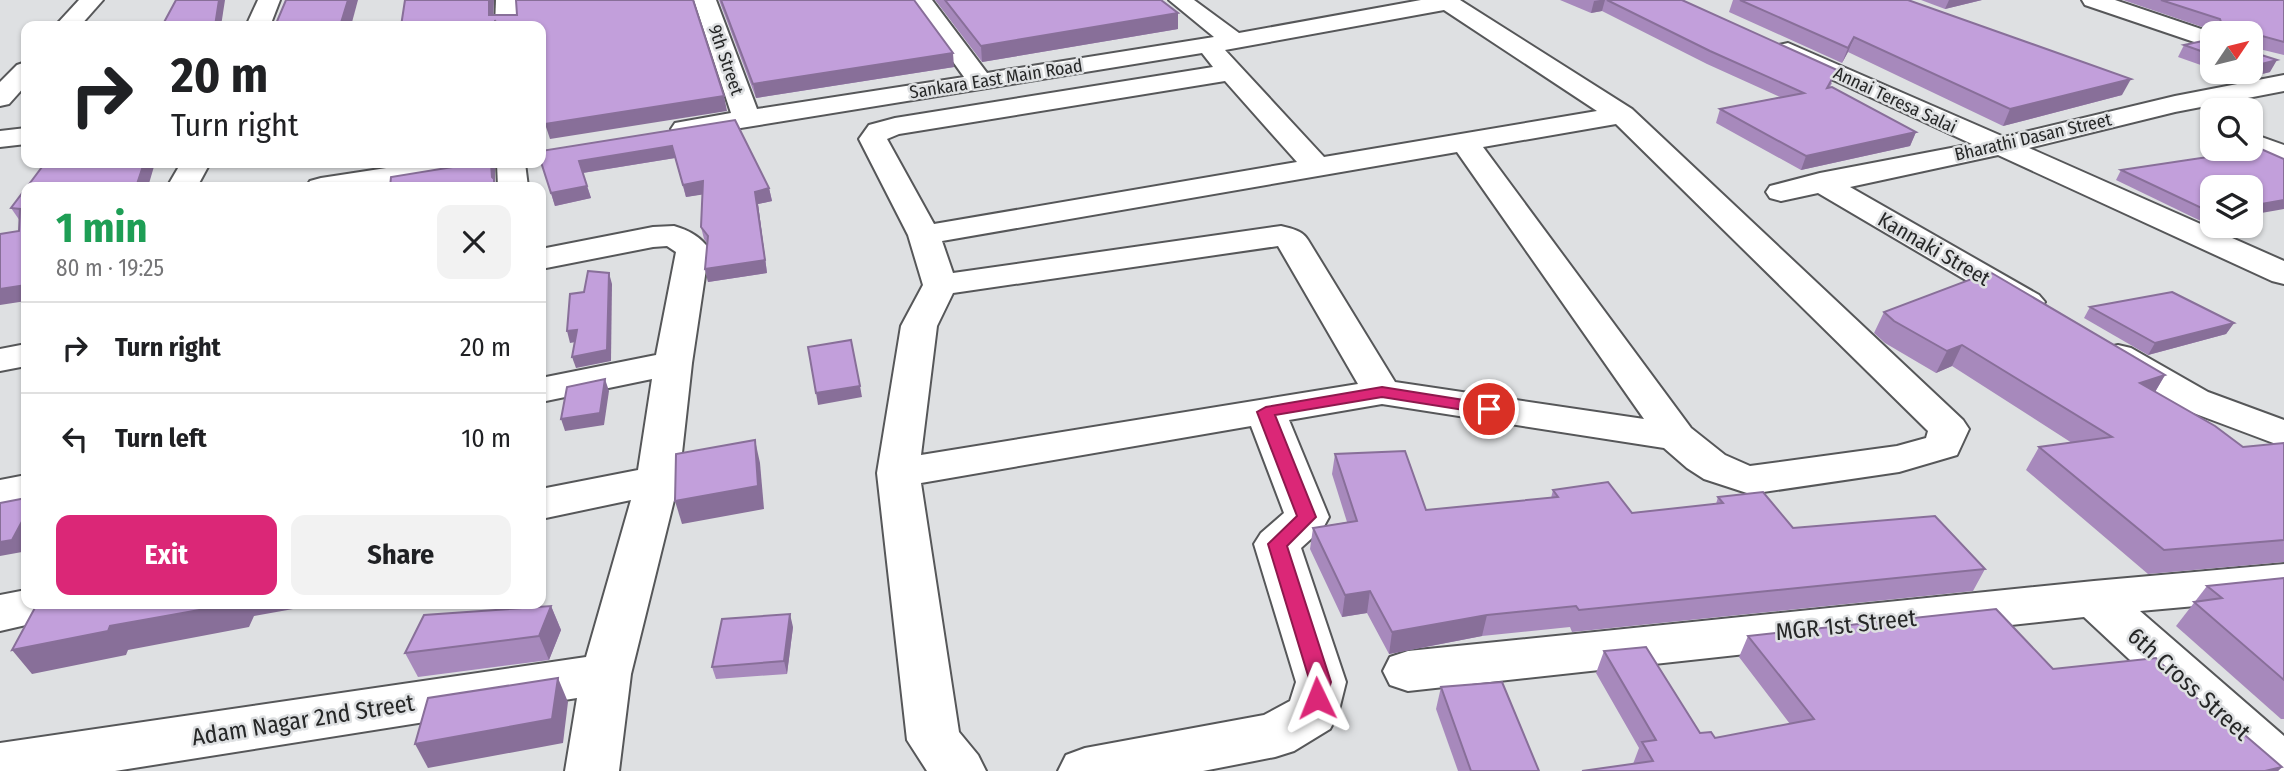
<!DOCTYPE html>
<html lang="en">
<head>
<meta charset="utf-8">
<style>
	:root { --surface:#fff; --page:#f2f2f2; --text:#202124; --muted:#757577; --line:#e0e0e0; --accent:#db2777 }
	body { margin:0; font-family:"Fira Sans Condensed",sans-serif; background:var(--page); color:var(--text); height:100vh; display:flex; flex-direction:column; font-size:26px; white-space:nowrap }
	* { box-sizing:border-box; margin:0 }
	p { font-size:23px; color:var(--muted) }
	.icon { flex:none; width:38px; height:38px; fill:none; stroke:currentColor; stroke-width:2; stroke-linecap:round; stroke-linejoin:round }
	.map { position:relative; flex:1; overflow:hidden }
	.drawer { position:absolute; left:21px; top:182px; width:525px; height:427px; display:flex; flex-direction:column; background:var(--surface); border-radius:14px; box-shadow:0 2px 5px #0004 }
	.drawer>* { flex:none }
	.hud { position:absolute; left:21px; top:21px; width:525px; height:147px; border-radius:14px; box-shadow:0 2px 5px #0004; background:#fff; color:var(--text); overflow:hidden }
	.needle { width:46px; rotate:55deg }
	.tools { position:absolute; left:2200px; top:21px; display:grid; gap:14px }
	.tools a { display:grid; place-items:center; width:63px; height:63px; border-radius:14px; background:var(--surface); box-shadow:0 2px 5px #0004; font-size:35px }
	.pin { position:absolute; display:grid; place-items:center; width:60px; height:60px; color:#fff; margin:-30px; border:4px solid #fff; border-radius:50%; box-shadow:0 2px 7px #0007 }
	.me { position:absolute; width:77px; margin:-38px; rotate:358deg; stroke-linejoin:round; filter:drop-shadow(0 0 5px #0008) }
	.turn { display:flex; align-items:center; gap:24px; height:147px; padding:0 35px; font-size:32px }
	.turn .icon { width:91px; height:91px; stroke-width:2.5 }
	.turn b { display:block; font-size:49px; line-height:60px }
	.round { display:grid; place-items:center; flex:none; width:74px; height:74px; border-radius:14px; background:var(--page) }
	.headline { display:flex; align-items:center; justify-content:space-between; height:119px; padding:0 35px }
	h1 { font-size:42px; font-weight:700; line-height:52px; color:#1e9e55 }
	.button { display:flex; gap:14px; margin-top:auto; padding:14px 35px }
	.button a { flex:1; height:80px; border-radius:14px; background:var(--accent); color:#fff; font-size:28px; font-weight:700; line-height:80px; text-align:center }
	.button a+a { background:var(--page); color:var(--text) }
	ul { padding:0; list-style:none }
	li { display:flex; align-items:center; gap:21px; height:91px; padding:0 35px; border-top:2px solid var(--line) }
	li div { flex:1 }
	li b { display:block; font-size:26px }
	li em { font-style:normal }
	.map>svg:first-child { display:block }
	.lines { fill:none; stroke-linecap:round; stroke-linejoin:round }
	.minor-casing { stroke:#565759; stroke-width:4 }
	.minor { fill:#fff; fill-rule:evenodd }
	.wall { fill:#a789bc }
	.shaded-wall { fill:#886f99 }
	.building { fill:#c29fdb; stroke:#886f99; stroke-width:2 }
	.route { fill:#db2777; stroke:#8e194d; stroke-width:2 }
	.labels { text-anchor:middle; stroke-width:5; stroke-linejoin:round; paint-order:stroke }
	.far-street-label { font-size:18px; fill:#262727; stroke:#dee0e2 }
	.street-label { font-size:21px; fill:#262727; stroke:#dee0e2 }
	.near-street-label { font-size:24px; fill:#262727; stroke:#dee0e2 }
</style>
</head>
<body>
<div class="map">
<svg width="2284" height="771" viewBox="0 0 2284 771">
	<rect width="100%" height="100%" fill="#dee0e2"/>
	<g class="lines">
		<g class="minor-casing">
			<g id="minor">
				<polygon points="79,0 103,0 80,26 55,26"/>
				<polygon points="258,0 280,0 270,26 246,26"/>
				<polygon points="496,0 518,0 519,26 495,26"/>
				<path d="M694 0H716L757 109 964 77 909 0H932L987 73 1214 37 1169 0H1194L1239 33 1421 0H1460L1632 109 1963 420 1969 429 1957 455 1899 472 1750 494 1704 479 1687 468 1664 448 1382 404 1289 420 1329 517 1323 528 1301 548 1346 682 1338 714 1330 729 1294 751 1275 757 1203 771H1058L1066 755 1085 748 1264 715 1290 701 1296 682 1254 544 1261 533 1284 513 1251 426 921 483 959 732 978 755 986 771H927L907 740 877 473 901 326 923 285 908 235 859 139 869 125 895 118 1213 67 1202 53 685 137 675 135 671 129 675 123 731 113ZM1444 10 1597 111 1324 157 1225 50ZM1225 81 1297 162 934 224 887 139 899 134ZM1616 124 1928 431 1926 438 1897 446 1750 466 1725 455 1691 428 1483 147ZM1457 152 1644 419 1395 382 1308 240C1302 230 1292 229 1281 226L953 273 942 241ZM1278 246 1358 384 921 455 937 326 953 293Z"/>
				<polygon points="2082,0 2115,0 2213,33 2212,48 2085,5"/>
				<polygon points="1788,43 2004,137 2175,96 2284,75 2284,91 2175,112 2029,148 2284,261 2284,284 2272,281 1998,155 1850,187 2039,295 2045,302 2039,309 2027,313 2015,309 1818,193 1781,201 1770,198 1766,192 1770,186 1820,173 1972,144 1779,55 1776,50 1779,45"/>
				<polygon points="26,62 26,85 9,104 0,106 0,82 17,65"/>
				<polygon points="26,128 26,144 0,147 0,131"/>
				<polygon points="2250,133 2284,145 2284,164 2244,149 2250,149"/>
				<polygon points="181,163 210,163 197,187 167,187"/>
				<polygon points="419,163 489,163 484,169 474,172 377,187 306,187 310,181 321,178"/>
				<polygon points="497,163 525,163 528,187 498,187"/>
				<path d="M674 226C688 230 701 237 709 249L692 363 679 480 631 674 619 771H565L577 698 115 771H0V743L586 657 631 500 541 519V489L638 470 652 379 541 402V378L656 355 676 252 667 246 653 247 541 269V249L653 227Z"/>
				<polygon points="26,344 26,366 0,371 0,349"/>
				<polygon points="2118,345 2131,348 2208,392 2284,420 2284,447 2180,408 2105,364 2099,356 2105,348"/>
				<polygon points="26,475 26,503 0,508 0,480"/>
				<polygon points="2284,564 2284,598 2140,611 2284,736 2284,771 2249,771 2084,617 1408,691 1390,685 1383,671 1390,657 1408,651 2094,581"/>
				<polygon points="26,590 26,604 72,604 65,616 0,631 0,595"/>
			</g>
		</g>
		<use href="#minor" class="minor"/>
	</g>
	<g class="wall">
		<polygon points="719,0 914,0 954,67 756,98"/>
		<polygon points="935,0 1161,0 1178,13 1178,29 982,62"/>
		<polygon points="1560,0 1682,0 1832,83 1830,87 1916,132 1910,146 1801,170 1716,123 1720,109 1780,97 1707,64 1602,11 1591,13"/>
		<polygon points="1733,0 1908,0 2122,95 2003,126 1848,52 1842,63 1729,12"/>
		<polygon points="1921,0 1982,0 1945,9"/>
		<polygon points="2123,0 2284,0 2284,55 2255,48 2255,53 2270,72 2242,79 2221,72 2250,72 2250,33 2215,33 2214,31"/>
		<polygon points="2212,39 2212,69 2178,57 2184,45"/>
		<polygon points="735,120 769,188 772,201 758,204 767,273 708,282 705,269 708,244 704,239 701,227 703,194 686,197 675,158 583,173 591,198 555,206 541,162"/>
		<polygon points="2121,170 2212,187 2212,223 2207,224 2116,180"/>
		<polygon points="26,188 19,231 20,221 11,208"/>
		<polygon points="2090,307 2234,323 2226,334 2148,355 2084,318"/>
		<polygon points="1884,312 2165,375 2155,392 2243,447 2284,443 2284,562 2148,574 2026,470 2039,447 2072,443 1952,366 1936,373 1885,343 1874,333"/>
		<polygon points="1335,454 1426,510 1551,498 1553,490 1632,513 1716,504 1718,497 1793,528 1985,569 1973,591 1572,632 1570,627 1482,636 1389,654 1367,613 1342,617 1310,549 1313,528 1347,522 1332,474"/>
		<polygon points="2284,578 2284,719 2281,719 2176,626 2207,586"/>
		<polygon points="551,606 561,630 549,660 418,677 405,653"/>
		<polygon points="793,627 787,674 716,679 712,667"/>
		<polygon points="1748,636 2053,669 2212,713 2282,767 2278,771 1582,771 1633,764 1639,748 1596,673 1604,651 1700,733 1715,738 1790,724 1739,657"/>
		<polygon points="1441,687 1539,771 1458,771 1436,709"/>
	</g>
	<g class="shaded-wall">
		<polygon points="219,0 225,0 221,26 215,26"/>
		<polygon points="348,0 358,0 351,26 340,26"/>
		<polygon points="489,0 494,0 493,26 489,15"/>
		<polygon points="1600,0 1605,0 1602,11 1591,13 1594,1"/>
		<polygon points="1949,0 1982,0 1945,9"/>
		<polygon points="1178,13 1178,29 982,62 981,46"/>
		<polygon points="1854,37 1848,52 1842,63 1848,48"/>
		<polygon points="953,53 954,67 756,98 753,84"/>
		<polygon points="2277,60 2270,72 2242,79 2246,72 2250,72 2250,67"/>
		<polygon points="2131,79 2122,95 2003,126 2010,109"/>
		<polygon points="724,96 727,111 550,139 545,124"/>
		<polygon points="1916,132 1910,146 1801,170 1806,156"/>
		<polygon points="672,146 675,158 582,173 579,161"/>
		<polygon points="144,163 155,163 148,187 136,187"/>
		<polygon points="491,163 493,163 495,167 495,182 497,187 494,187 492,177"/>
		<polygon points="703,181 706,194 686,197 683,185"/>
		<polygon points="587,186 591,198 555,206 551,193"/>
		<polygon points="769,188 772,201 758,204 767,273 708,282 705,269 755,192"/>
		<polygon points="2284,200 2284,209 2250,215 2250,206"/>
		<polygon points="2212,216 2212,223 2207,224"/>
		<polygon points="609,273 612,284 611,361 576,368 572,357"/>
		<polygon points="26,285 26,301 0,305 0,289"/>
		<polygon points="2234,323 2226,334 2148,355 2155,343"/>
		<polygon points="577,330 581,341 570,343 567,331"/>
		<polygon points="1962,345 1952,366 1936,373 1947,351"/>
		<polygon points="2165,375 2152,397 2140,383"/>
		<polygon points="605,379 609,391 604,425 565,431 561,419"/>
		<polygon points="860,386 862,397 818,405 816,393"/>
		<polygon points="755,440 760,463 764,509 682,524 675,501"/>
		<polygon points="26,514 26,543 22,552 0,556 0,542"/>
		<polygon points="1370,591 1367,613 1342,617 1345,595"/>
		<polygon points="233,604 321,604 254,616 249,627 128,650 126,655 32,674 12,650 110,626"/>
		<polygon points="551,606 561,630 549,660 539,636"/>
		<polygon points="790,614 793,627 787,674 784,661"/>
		<polygon points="1487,615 1482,636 1389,654 1392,632"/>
		<polygon points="558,678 568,702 563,743 428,768 415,744"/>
		<polygon points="2282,767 2278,771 2265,771"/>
	</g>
	<g class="building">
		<polygon points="176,0 219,0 215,26 162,26"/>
		<polygon points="286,0 348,0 340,26 275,26"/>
		<polygon points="405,0 489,0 489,15 517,15 516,0 693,0 724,96 545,124 541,45 541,26 497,26 495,20 495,26 401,26"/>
		<polygon points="721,0 914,0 953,53 753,84"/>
		<polygon points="945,0 1161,0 1178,13 981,46"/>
		<polygon points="1607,0 1682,0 1837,70 1827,88 1832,87 1916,132 1806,156 1720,109 1804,93 1710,51"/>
		<polygon points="1740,0 1908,0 2131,79 2010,109 1854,37 1848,48"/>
		<polygon points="2161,0 2284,0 2284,42 2255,34 2255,53 2277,60 2250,67 2250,33 2233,33 2241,31 2222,25 2220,19"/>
		<polygon points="2212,39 2212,55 2184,45"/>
		<polygon points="735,120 769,188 755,192 765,260 705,269 708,236 701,227 703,181 683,185 672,146 579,161 587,186 551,193 541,162 541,151"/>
		<polygon points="2261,149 2284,159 2284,200 2250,206 2250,187 2212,187 2212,213 2121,170"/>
		<polygon points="45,163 144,163 136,187 27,187"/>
		<polygon points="475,163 491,163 492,177 494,179 494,187 390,187 391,177 471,164"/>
		<polygon points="26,188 26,285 0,289 0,234 19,231 20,209 11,208"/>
		<polygon points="588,271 609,273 607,350 572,357 577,330 567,331 570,294 584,292"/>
		<polygon points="1990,272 2165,375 2140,383 2215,426 2243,447 2284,443 2284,540 2164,550 2039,447 2112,437 1962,345 1947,351 1894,321 1884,312"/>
		<polygon points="2172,292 2234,323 2155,343 2090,307"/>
		<polygon points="851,340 860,386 816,393 808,347"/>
		<polygon points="605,379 600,413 561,419 567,387"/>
		<polygon points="755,440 758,486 675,501 676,454"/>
		<polygon points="1405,451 1426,510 1558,497 1553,490 1608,482 1632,513 1723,503 1718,497 1763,492 1793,528 1935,516 1985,569 1579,610 1576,606 1487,615 1392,632 1370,591 1345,595 1313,528 1357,521 1335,454"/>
		<polygon points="26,498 26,514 12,540 0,542 0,503"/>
		<polygon points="2284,578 2284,680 2194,602 2222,598 2207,586"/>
		<polygon points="37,604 233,604 110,626 108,631 12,650"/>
		<polygon points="551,606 539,636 405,653 424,615"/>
		<polygon points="1996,609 2053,669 2156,658 2212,713 2218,712 2282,767 2265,771 1582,771 1653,761 1642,742 1656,740 1604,651 1646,647 1700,733 1711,732 1715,738 1814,719 1748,636"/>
		<polygon points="790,614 784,661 712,667 722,619"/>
		<polygon points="558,678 552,719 415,744 428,698"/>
		<polygon points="1502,682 1539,771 1471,771 1441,687"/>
	</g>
	<polygon class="route" points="1382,387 1489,404 1497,409 1489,414 1382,397 1275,415 1316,517 1287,546 1331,682 1324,704 1317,707 1309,704 1306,698 1310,682 1268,544 1297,516 1257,412 1266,407"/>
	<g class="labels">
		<g class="far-street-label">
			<text transform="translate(726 60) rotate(71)" y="6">9th Street</text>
			<text transform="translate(996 79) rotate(-9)" y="6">Sankara East Main Road</text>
			<text transform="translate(1895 100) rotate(25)" y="6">Annai Teresa Salai</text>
			<text transform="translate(2033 137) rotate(-13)" y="6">Bharathi Dasan Street</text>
		</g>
		<g class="street-label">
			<text transform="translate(1934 249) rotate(30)" y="7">Kannaki Street</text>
		</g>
		<g class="near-street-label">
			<text transform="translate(1846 625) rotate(-6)" y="8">MGR 1st Street</text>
			<text transform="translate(2189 684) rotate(42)" y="8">6th Cross Street</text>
			<text transform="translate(303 720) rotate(-9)" y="8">Adam Nagar 2nd Street</text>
		</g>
	</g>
</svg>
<div class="tools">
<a><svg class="needle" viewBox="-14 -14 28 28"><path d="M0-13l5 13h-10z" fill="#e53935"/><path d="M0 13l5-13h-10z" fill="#757577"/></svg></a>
<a><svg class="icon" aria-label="search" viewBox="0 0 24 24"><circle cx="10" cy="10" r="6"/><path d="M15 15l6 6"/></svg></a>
<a><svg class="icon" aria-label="layers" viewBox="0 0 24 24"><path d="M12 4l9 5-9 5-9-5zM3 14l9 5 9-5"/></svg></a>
</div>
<div class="pin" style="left:1489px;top:409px;background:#d93025"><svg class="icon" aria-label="arrive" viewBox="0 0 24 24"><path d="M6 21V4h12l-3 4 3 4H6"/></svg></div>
<svg class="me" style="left:1317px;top:698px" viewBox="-20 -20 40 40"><path d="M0-17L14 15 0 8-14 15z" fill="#db2777" stroke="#fff" stroke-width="4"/></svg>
<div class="hud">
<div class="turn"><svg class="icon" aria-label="right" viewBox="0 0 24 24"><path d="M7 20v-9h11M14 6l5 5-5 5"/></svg><div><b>20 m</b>Turn right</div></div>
</div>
<section class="drawer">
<div class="headline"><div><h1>1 min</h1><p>80 m · 19:25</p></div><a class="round"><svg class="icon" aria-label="close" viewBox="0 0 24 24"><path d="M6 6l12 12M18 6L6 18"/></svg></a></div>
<ul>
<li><svg class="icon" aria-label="right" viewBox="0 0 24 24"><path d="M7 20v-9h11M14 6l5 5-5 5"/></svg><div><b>Turn right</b></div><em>20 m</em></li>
<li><svg class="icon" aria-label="left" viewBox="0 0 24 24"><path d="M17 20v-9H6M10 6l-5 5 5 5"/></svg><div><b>Turn left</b></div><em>10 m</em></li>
</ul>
<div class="button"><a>Exit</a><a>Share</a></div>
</section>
</div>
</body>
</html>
